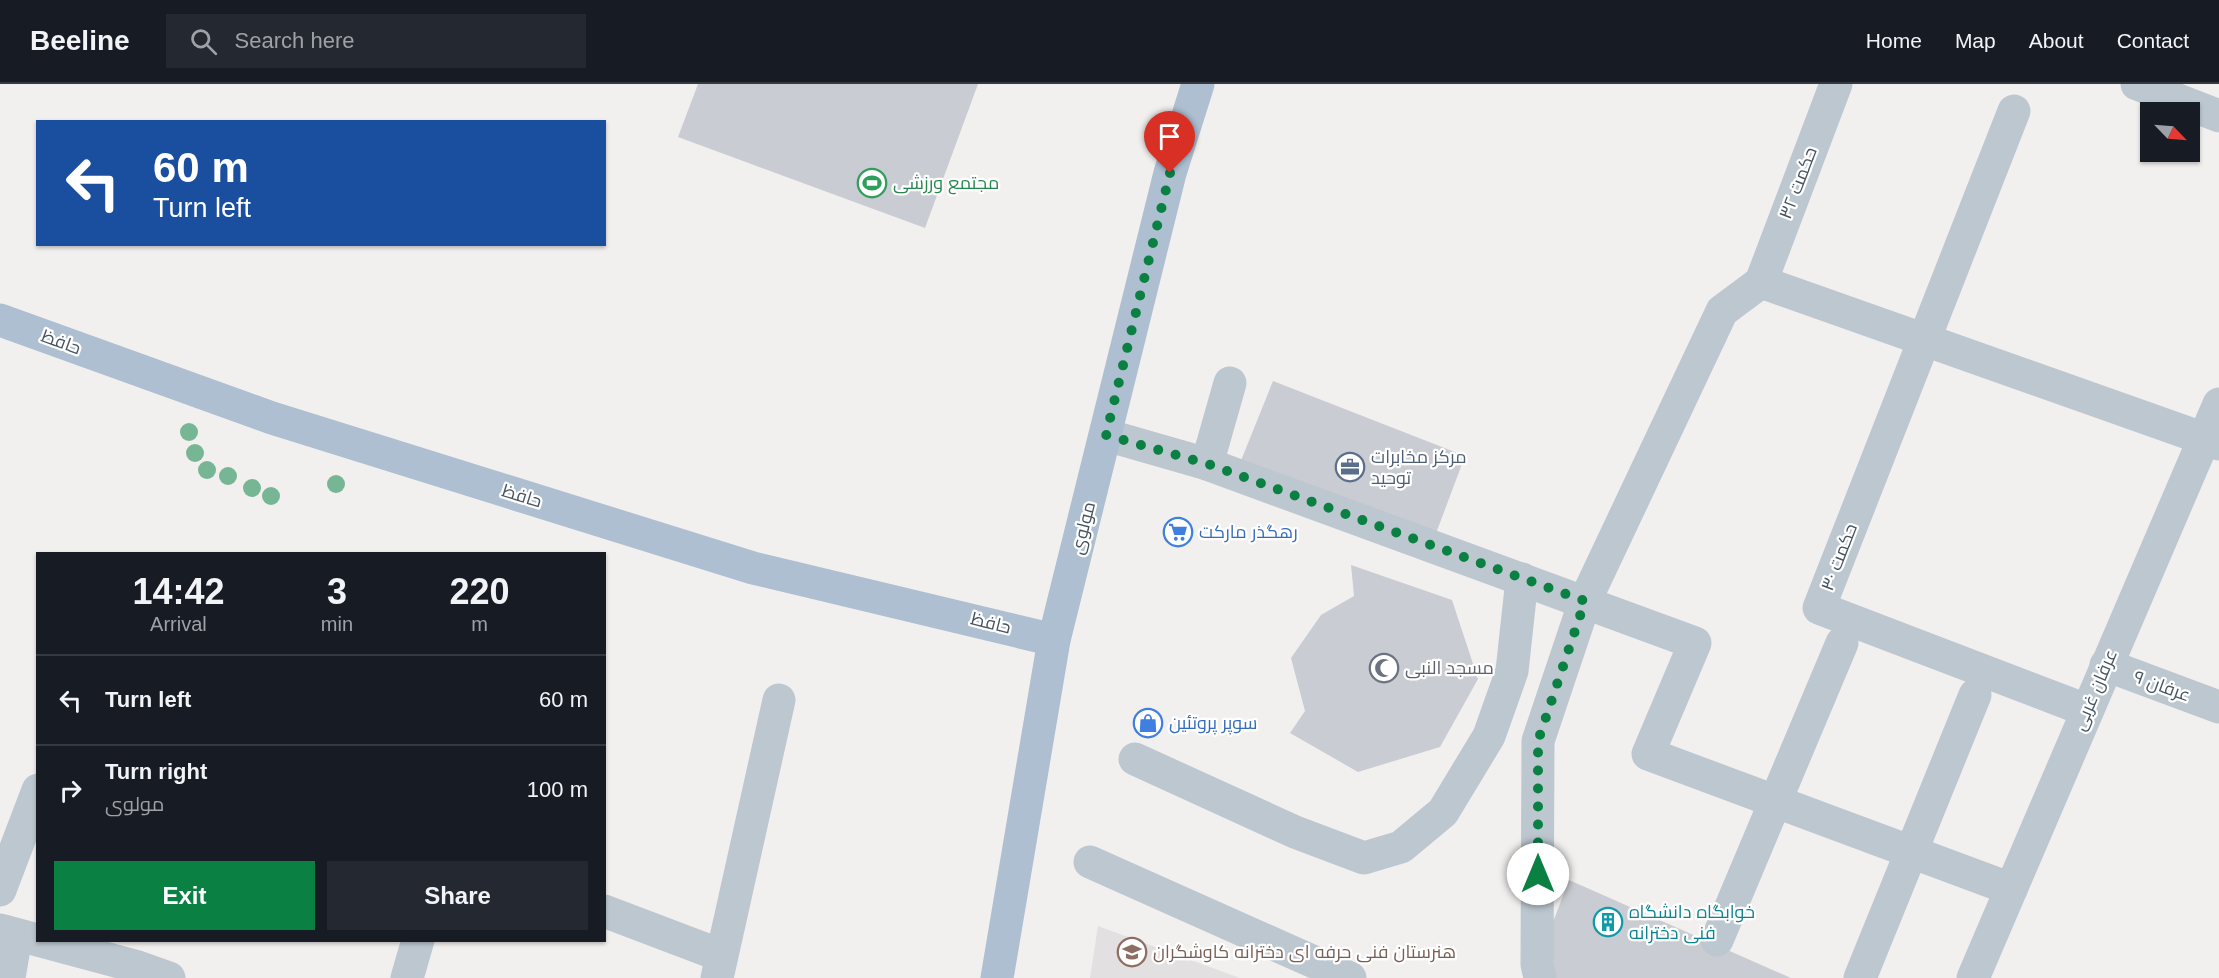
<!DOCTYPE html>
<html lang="en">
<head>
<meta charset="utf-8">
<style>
	:root { --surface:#171b24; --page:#242831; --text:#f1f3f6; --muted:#9ea1a6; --line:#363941; --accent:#0b8043 }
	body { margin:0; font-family:Arial,Cairo,sans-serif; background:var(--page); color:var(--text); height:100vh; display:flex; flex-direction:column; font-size:22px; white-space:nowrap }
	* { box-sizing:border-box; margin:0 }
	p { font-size:20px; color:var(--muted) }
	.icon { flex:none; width:33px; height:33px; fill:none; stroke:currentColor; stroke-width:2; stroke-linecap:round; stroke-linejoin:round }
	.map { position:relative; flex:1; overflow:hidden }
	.details { position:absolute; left:36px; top:468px; width:570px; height:390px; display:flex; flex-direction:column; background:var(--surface); border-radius:0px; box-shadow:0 2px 4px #0004 }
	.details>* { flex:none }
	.banner { position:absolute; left:36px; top:36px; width:570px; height:126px; border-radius:0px; box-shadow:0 2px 4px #0004; background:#1a4fa0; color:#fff; overflow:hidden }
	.needle { width:39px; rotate:115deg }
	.fabs { position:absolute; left:2140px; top:18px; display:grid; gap:12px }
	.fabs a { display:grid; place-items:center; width:60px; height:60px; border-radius:0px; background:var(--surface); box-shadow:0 2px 4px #0004; font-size:30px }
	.pin { position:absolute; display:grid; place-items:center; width:51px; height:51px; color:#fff; margin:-62px -26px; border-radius:50% 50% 50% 0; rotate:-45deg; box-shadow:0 0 6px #0007 }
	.pin .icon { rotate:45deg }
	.me { position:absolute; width:66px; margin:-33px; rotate:0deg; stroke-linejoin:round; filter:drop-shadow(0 0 4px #0008) }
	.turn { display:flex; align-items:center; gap:21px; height:126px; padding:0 18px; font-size:27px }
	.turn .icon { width:78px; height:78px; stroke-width:2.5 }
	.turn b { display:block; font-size:42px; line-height:51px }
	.eta { display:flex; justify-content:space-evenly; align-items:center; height:102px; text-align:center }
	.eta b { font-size:36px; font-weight:800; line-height:42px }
	.cta { display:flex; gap:12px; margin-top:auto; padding:12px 18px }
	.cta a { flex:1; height:69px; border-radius:0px; background:var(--accent); color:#fff; font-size:24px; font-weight:800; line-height:69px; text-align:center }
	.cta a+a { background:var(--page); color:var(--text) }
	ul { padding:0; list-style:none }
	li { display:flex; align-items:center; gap:18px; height:90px; padding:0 18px; border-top:2px solid var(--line) }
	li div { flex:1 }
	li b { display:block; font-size:22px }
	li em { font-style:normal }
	header { display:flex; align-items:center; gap:36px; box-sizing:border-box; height:84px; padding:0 30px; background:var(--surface); border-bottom:2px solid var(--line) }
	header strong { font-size:28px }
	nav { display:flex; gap:33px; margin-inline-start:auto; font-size:21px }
	.search { width:420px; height:54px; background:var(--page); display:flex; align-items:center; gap:15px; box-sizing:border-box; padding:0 21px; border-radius:0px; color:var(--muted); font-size:22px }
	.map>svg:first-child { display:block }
	.education { fill:#e3e0e1 }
	.building { fill:#c9ccd2 }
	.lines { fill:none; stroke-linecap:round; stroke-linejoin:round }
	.minor { stroke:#bcc7d0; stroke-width:33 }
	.major { stroke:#adbfd0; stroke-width:33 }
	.tree { fill:#76b695 }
	.route { stroke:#0b8043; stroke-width:10; stroke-dasharray:0 18 }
	.labels { text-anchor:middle; stroke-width:4.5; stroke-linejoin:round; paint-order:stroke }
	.leisure-label { font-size:18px; fill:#27864d; stroke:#fff; text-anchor:start }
	.street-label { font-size:18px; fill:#46535f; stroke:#fff }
	.service-label { font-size:18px; fill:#4e5e75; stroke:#fff; text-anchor:start }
	.shop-label { font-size:18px; fill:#366cbe; stroke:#fff; text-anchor:start }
	.worship-label { font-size:18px; fill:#5b616d; stroke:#fff; text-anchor:start }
	.culture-label { font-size:18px; fill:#0d838f; stroke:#fff; text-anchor:start }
	.education-label { font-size:18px; fill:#785e54; stroke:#fff; text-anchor:start }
</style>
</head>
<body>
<header>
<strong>Beeline</strong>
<div class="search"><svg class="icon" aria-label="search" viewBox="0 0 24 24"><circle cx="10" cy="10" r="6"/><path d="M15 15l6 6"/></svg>Search here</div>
<nav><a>Home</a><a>Map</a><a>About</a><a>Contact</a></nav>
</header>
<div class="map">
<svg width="2219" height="894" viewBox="0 0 2219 894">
	<rect width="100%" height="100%" fill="#f2efef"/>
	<polygon class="education" points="1098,842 1240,894 1090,894"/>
	<g class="building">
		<polygon points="698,0 978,0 925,144 678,53"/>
		<polygon points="1273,297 1465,372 1429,468 1234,394"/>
		<polygon points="1351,481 1452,516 1478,595 1440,663 1358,688 1290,649 1305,627 1291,574 1321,531 1354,512"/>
		<polygon points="1569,796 1791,894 1540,894 1537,880"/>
	</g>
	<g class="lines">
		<g class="minor">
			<polyline points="2137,0 2219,32"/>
			<polyline points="2014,27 1819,524 2086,626"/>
			<polyline points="1761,198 2219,360"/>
			<polyline points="1761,198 1836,0"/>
			<polyline points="1106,351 1207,380 1695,559 1648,670 2011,805"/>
			<polyline points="1207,380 1230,299"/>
			<polyline points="2106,581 2219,623"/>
			<polyline points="1135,675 1295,748 1364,774 1401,763 1443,728 1489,652 1512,587 1522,495"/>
			<polyline points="1090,778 1350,894"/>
			<polyline points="0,806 38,706"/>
			<polyline points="604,827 720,871"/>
			<polyline points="0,846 138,883 169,894"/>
			<polyline points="1717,856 1842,559"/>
			<polyline points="9,894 16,852"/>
			<polyline points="407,894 418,856"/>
			<polyline points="717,894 779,616"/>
			<polyline points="1540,894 1537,880 1538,657 1585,517 1722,227 1761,198"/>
			<polyline points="1860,894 1975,611"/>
			<polyline points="1973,894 2219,320"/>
		</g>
		<g class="major">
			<polyline points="0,236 272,334 753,484 1054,556"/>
			<polyline points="997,894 1054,556 1170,89 1198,0"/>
		</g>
	</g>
	<g class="tree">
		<circle cx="189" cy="348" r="9"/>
		<circle cx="195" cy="369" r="9"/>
		<circle cx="207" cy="386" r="9"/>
		<circle cx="228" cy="392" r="9"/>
		<circle cx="336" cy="400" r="9"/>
		<circle cx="252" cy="404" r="9"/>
		<circle cx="271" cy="412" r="9"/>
	</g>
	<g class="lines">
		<polyline class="route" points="1170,89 1106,351 1208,380 1585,517 1538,657 1538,790"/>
	</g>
	<defs>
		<g id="stadium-ring" transform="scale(1.5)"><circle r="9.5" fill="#fff" stroke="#2e9e5b" stroke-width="1.5"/><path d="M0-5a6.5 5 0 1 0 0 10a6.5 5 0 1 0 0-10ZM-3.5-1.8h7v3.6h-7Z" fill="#2e9e5b"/></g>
		<g id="office-ring" transform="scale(1.5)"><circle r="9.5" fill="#fff" stroke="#5c6f8a" stroke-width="1.5"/><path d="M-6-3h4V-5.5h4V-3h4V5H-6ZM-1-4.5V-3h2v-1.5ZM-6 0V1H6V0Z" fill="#5c6f8a"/></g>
		<g id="supermarket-ring" transform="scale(1.5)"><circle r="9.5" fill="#fff" stroke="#3f7fe0" stroke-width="1.5"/><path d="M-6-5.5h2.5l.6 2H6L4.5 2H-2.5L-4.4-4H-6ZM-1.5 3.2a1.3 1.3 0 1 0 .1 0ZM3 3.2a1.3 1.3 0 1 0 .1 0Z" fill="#3f7fe0"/></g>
		<g id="mosque-ring" transform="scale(1.5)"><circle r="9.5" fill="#fff" stroke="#6b7280" stroke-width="1.5"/><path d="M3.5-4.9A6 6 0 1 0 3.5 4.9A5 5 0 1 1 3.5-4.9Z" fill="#6b7280"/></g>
		<g id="shop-ring" transform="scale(1.5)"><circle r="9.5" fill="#fff" stroke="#3f7fe0" stroke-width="1.5"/><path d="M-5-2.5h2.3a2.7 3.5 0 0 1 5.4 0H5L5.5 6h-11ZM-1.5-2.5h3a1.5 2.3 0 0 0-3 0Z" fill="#3f7fe0"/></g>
		<g id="building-ring" transform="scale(1.5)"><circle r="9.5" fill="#fff" stroke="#0f9aa8" stroke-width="1.5"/><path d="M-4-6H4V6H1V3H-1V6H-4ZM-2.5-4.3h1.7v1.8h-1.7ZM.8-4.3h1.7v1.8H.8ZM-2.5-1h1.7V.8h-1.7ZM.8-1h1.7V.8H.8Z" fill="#0f9aa8"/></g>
		<g id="school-ring" transform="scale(1.5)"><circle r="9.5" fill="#fff" stroke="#8d6e63" stroke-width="1.5"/><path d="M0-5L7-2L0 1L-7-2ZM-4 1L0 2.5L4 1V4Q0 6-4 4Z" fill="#8d6e63"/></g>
	</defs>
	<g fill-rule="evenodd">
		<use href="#stadium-ring" x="872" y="99"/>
		<use href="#office-ring" x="1350" y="383"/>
		<use href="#supermarket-ring" x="1178" y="448"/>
		<use href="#mosque-ring" x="1384" y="584"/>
		<use href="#shop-ring" x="1148" y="639"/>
		<use href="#building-ring" x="1608" y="838"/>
		<use href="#school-ring" x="1132" y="868"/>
	</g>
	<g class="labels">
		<g class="leisure-label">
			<text x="893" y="105">مجتمع ورزشی</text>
		</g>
		<g class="street-label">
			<text transform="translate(1798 99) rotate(-69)" y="6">حکمت ۳۲</text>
			<text transform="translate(61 258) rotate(20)" y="6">حافظ</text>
			<text transform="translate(522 412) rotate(17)" y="6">حافظ</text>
			<text transform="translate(1083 444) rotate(-76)" y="6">مولوی</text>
			<text transform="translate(1839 473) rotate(-69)" y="6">حکمت ۳۰</text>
			<text transform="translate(991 539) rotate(14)" y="6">حافظ</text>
			<text transform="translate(2162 602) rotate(20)" y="6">عرفان ۹</text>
			<text transform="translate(2095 606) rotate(-67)" y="6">عرفان غربی</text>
		</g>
		<g class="service-label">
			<text x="1371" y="379">مرکز مخابرات<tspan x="1371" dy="21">توحید</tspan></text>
		</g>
		<g class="shop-label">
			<text x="1199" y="454">رهگذر مارکت</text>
			<text x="1169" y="645">سوپر پروتئین</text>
		</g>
		<g class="worship-label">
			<text x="1405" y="590">مسجد النبی</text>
		</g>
		<g class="culture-label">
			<text x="1629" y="834">خوابگاه دانشگاه<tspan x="1629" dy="21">فنی دخترانه</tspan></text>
		</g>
		<g class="education-label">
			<text x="1153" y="874">هنرستان فنی حرفه ای دخترانه کاوشگران</text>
		</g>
	</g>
</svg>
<div class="fabs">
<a><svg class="needle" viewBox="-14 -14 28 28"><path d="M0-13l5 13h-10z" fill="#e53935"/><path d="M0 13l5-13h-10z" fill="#9ea1a6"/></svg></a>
</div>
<div class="pin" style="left:1170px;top:89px;background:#d93025"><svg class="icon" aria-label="arrive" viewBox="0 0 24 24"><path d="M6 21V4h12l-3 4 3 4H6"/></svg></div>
<svg class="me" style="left:1538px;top:790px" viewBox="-20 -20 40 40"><circle r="19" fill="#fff"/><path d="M0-13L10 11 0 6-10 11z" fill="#0b8043"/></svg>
<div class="banner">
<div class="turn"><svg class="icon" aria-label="left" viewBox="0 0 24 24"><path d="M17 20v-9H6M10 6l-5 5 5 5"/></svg><div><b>60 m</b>Turn left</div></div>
</div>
<section class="details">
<div class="eta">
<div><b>14:42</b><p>Arrival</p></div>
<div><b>3</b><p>min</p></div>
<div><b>220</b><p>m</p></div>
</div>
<ul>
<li><svg class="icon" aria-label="left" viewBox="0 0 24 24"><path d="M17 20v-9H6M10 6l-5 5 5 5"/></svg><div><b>Turn left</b></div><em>60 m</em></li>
<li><svg class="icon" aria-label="right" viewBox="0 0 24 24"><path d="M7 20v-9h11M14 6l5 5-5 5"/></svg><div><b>Turn right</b><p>مولوی</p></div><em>100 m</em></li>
</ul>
<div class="cta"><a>Exit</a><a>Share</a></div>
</section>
</div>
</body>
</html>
